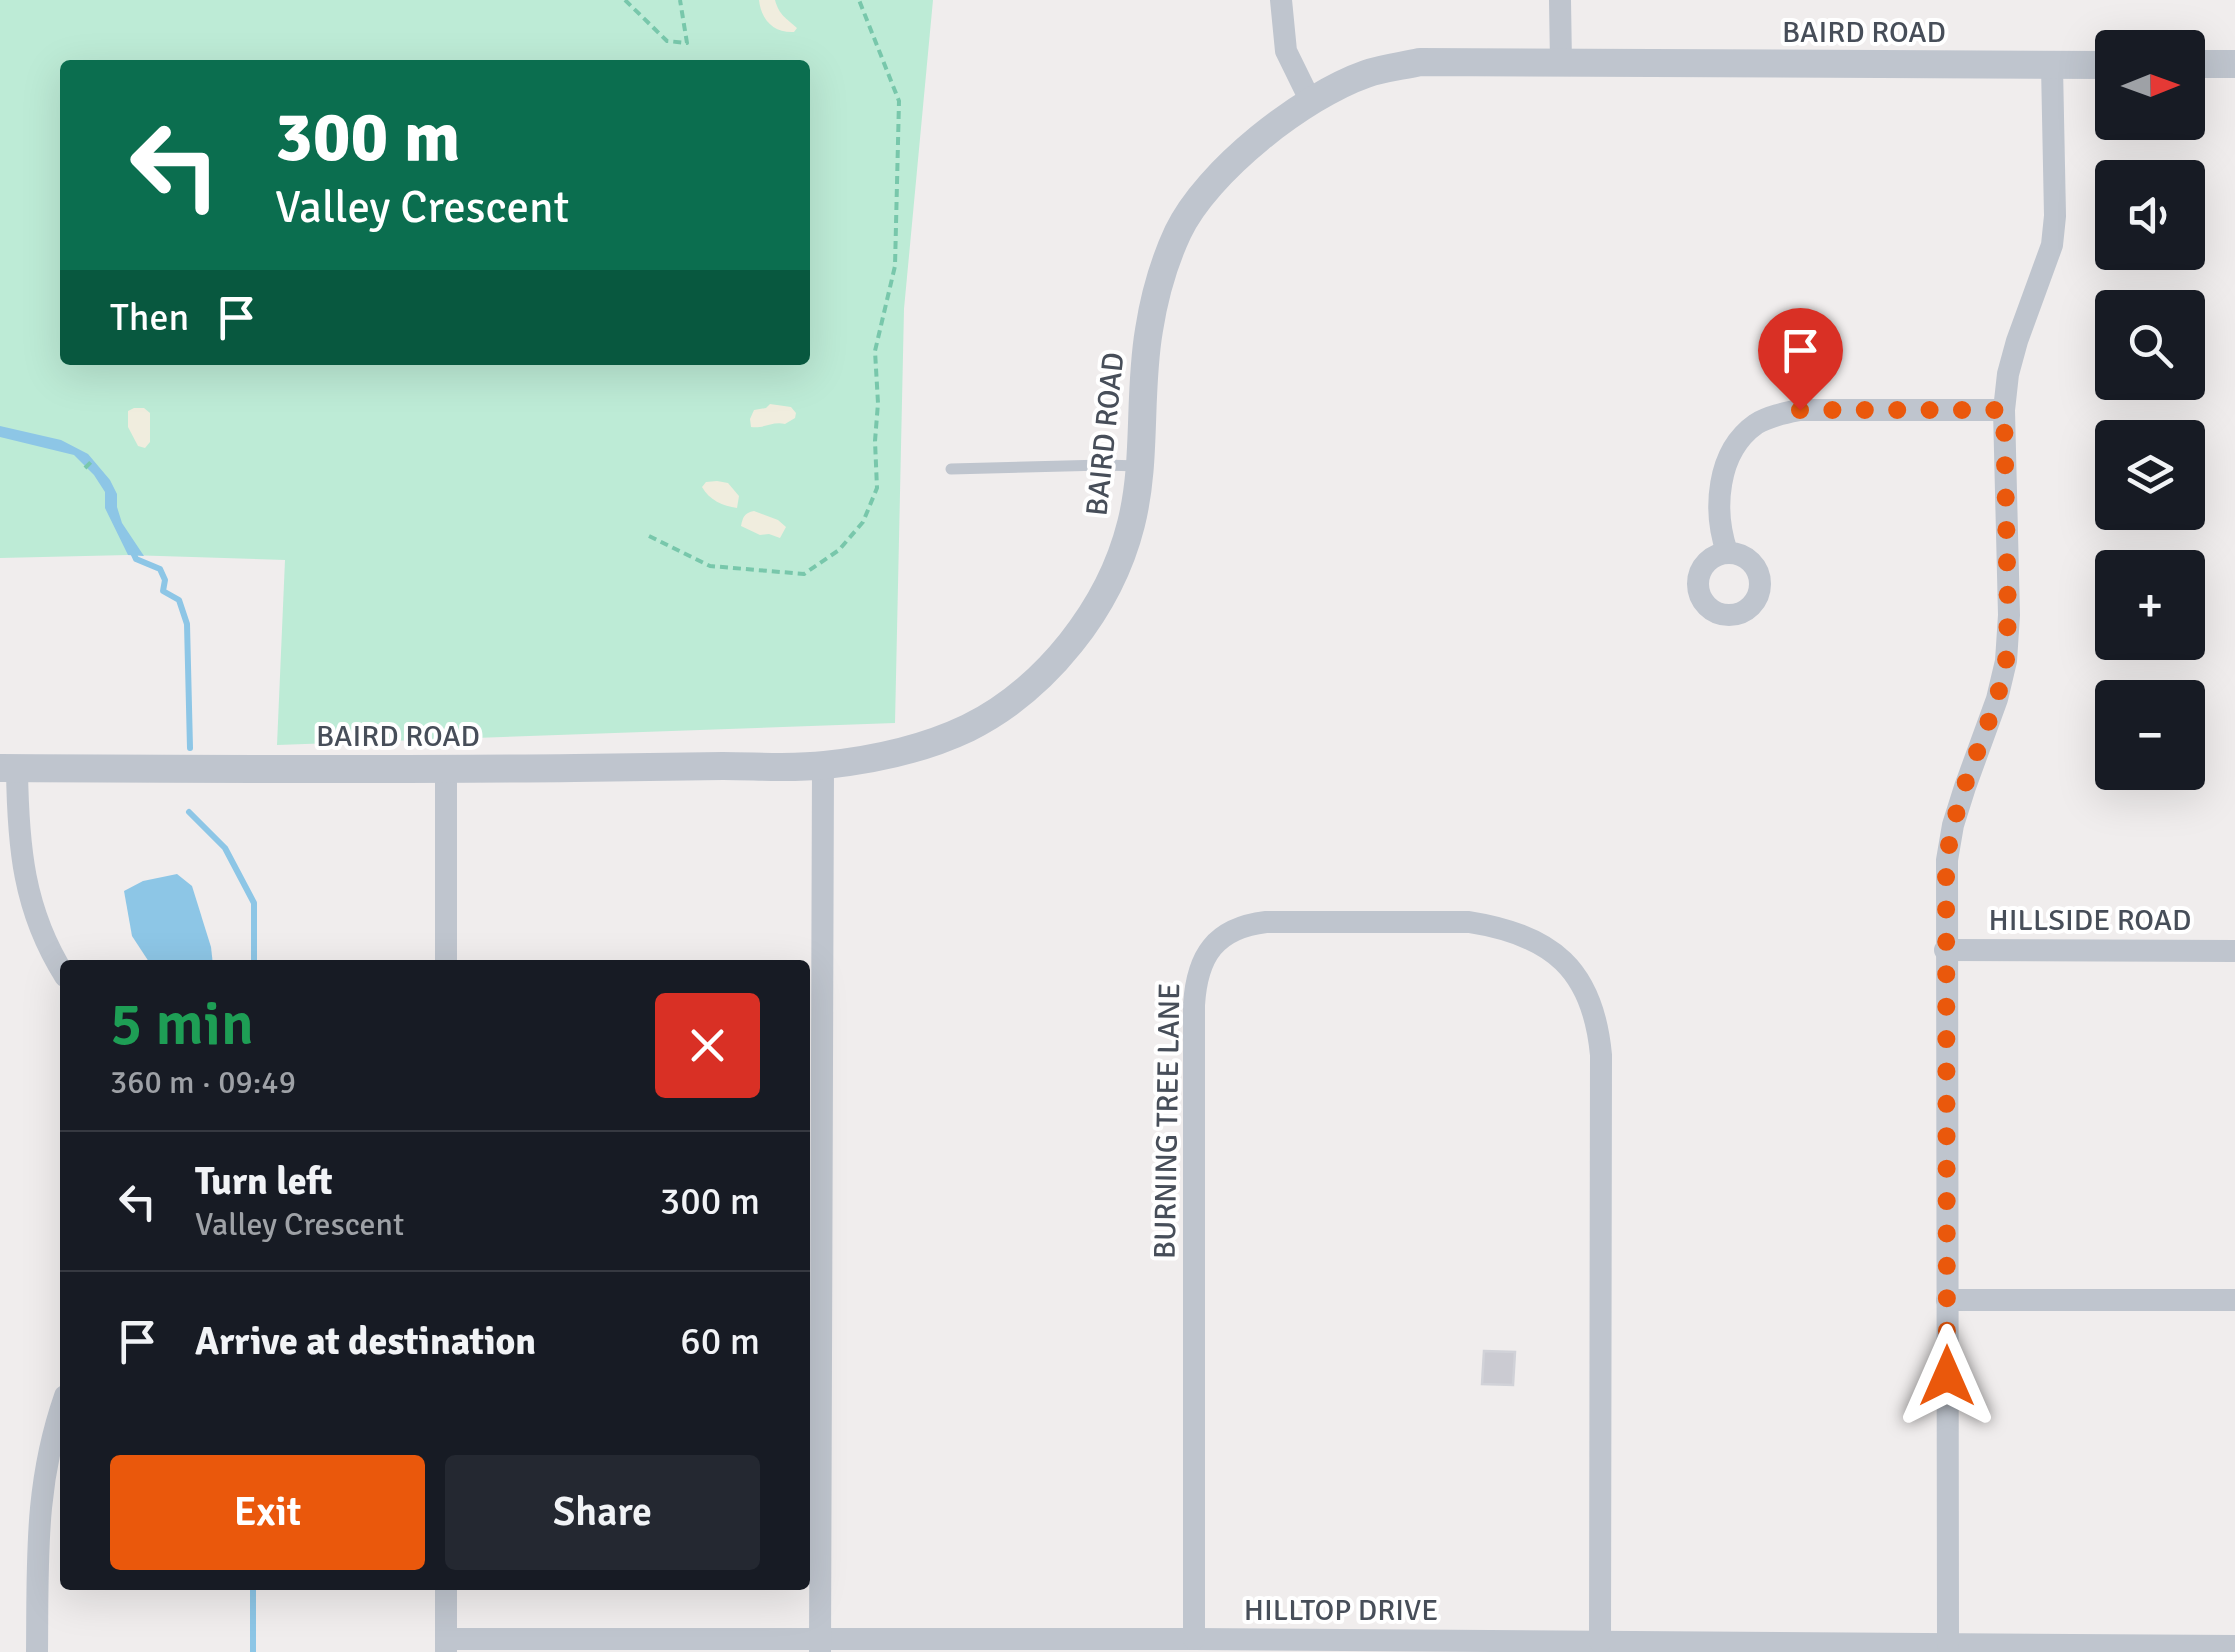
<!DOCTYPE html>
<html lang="en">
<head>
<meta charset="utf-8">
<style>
	:root { --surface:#171b24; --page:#242831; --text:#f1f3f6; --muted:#9ea1a6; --line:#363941; --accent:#ea580c }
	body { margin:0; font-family:Signika,sans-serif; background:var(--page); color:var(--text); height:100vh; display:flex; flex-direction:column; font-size:38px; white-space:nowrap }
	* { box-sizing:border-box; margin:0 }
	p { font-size:32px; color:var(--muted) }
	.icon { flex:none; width:55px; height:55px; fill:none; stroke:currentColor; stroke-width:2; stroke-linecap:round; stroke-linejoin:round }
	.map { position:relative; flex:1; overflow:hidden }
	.sheet { position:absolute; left:60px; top:960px; width:750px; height:630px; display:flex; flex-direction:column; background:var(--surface); border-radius:10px; box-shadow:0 10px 40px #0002 }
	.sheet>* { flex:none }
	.banner { position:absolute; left:60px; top:60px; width:750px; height:305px; border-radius:10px; box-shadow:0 10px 40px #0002; background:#0b6e4f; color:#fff; overflow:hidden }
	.needle { width:65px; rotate:89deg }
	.tools { position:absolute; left:2095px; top:30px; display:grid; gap:20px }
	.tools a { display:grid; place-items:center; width:110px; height:110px; border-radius:10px; background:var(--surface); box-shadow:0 10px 40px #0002; font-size:50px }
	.pin { position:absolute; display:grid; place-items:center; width:85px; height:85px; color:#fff; margin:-102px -42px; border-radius:50% 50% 50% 0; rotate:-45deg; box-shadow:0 0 10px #0007 }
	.pin .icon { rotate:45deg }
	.me { position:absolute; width:110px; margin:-55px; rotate:0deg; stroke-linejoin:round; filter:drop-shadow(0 0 8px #0008) }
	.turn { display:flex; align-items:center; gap:35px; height:210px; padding:0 50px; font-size:45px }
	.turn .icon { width:130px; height:130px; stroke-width:2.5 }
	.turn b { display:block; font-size:70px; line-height:85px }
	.then { display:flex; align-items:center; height:95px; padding:0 50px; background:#0003; gap:20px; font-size:38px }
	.round { display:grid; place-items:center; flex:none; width:105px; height:105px; border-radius:10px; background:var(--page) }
	.summary { display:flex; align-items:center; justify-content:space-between; height:170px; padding:0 50px }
	h1 { font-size:60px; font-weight:600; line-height:75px; color:#1e9e55 }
	.action { display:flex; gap:20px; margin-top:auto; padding:20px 50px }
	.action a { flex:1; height:115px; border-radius:10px; background:var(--accent); color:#fff; font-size:40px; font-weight:600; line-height:115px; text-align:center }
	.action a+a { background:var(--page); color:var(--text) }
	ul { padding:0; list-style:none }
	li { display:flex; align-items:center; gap:30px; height:140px; padding:0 50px; border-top:2px solid var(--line) }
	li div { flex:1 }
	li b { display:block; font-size:38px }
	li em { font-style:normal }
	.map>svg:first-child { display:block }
	.green { fill:#bdebd6; fill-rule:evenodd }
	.sand { fill:#f0edde }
	.water { fill:#8dc6e6 }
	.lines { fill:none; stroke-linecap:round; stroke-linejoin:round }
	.stream { stroke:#8dc6e6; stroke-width:6 }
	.building { fill:#cbcbd2; stroke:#d1d2d8; stroke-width:2.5 }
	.path { stroke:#78c7ab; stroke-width:4; stroke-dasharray:8 5; stroke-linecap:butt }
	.service { stroke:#bfc5ce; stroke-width:11 }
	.minor { stroke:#bfc5ce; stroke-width:22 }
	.tertiary { stroke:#bfc5ce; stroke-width:28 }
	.route { stroke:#ea580c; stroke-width:18; stroke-dasharray:0 32.4 }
	.labels { text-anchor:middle; stroke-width:8; stroke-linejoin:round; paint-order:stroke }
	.street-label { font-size:30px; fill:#474e59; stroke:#fff }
</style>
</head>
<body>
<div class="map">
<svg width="2235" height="1652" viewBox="0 0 2235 1652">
	<rect width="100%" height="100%" fill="#f0eded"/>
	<path class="green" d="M0 0H933L904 309 895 723 277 745 285 560 128 555 0 558ZM65 65H805V360H65Z"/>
	<g class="sand">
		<path d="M759 0H775C779 15 786 18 797 28L794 32C774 33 761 20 759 0Z"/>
		<path d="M770 404 791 407 796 413 795 418 785 424C772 421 764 429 751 427L750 419 754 410 766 408Z"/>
		<polygon points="134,408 144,408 150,413 150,442 145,448 138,446 128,427 128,411"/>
		<path d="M717 481 728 483 739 496 737 508C723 506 709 500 702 487L706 482Z"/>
		<path d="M754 511 778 520 786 527 780 538 769 534 760 535 741 526C743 517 744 513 754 511Z"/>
	</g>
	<g class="water">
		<polygon points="0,426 61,440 88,454 110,480 117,494 117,507 122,523 144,556 128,555 105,508 105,492 94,475 74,455 0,437"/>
		<polygon points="177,874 192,886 211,947 213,965 151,965 132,936 124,891 143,881"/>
	</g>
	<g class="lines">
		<g class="stream">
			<polyline points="131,548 136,559 160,569 165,580 163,591 179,600 187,624 190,748"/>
			<polyline points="189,812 225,848 254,903 254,965"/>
			<polyline points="253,1652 253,1585"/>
		</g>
	</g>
	<polygon class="building" points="1484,1351 1515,1352 1513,1385 1482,1384"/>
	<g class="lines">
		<g class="path">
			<polyline points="625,0 667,41 687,43 680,0"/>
			<polyline points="85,468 93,460"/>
			<polyline points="649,536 710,566 804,574 839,550 863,522 877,488 875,441 878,403 875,351 895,266 899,101 859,0"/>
		</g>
		<polyline class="service" points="951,469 1104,465 1139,466"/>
		<g class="minor">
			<polyline points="1281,0 1286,51 1311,102"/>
			<polyline points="1560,0 1561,63"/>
			<path d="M1727 552C1713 511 1716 452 1756 424 1769 416 1785 413 1800 410H2004"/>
			<circle cx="1729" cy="584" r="31"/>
			<path d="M17 769C18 845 23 910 65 976"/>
			<polyline points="1945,950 2235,951"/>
			<polyline points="446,965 446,769"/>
			<polyline points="1947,1300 2235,1300"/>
			<polyline points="446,1585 446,1651"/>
			<polyline points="446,1639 1194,1639 2235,1646"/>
			<path d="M1194 1639V1005C1197 956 1215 928 1266 922H1469C1552 935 1593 969 1601 1055L1600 1642"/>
			<polyline points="1948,1644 1947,860 1953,825 1965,787 1997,699 2006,661 2009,615 2004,410 2008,374 2017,341 2052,245 2055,216 2052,66"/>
			<path d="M37 1652C38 1560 34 1485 65 1396"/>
			<polyline points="820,1652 823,766"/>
		</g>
		<g class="tertiary">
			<polyline points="2188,64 2235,64"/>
			<path d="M0 768C192 769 383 770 575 768 624 767 674 767 723 766 757 766 792 769 825 765 873 760 924 749 968 728 1046 689 1110 608 1131 524 1147 461 1138 394 1149 330 1154 298 1164 262 1178 232 1207 171 1303 96 1366 74 1383 68 1403 66 1420 62L2112 65"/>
		</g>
	</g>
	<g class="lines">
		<polyline class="route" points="1800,410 2004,410 2008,615 2006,661 1997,699 1964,787 1953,825 1946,860 1947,1376"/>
	</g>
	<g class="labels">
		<g class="street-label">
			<text x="1864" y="42">BAIRD ROAD</text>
			<text transform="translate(1105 434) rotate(-84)" y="10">BAIRD ROAD</text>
			<text x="398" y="746">BAIRD ROAD</text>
			<text x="2090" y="930">HILLSIDE ROAD</text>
			<text transform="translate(1167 1121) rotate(-89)" y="10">BURNING TREE LANE</text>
			<text x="1341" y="1620">HILLTOP DRIVE</text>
		</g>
	</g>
</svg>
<div class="tools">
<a><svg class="needle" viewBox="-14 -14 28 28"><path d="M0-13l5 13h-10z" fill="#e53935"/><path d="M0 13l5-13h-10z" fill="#9ea1a6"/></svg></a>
<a><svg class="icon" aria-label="sound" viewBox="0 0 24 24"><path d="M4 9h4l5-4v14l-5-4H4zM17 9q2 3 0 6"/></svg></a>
<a><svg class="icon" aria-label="search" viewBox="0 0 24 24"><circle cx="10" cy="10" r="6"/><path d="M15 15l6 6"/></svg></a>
<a><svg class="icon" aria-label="layers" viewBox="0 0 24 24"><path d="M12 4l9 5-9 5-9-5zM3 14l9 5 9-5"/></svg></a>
<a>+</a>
<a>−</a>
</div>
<div class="pin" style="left:1800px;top:410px;background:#d93025"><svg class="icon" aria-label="arrive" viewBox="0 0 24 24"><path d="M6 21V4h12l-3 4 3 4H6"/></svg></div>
<svg class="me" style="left:1947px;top:1376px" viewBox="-20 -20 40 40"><path d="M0-17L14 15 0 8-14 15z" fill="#ea580c" stroke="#fff" stroke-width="4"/></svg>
<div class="banner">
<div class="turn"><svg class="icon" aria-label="left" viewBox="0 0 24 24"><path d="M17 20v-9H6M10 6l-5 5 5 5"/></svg><div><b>300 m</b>Valley Crescent</div></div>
<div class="then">Then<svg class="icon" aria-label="arrive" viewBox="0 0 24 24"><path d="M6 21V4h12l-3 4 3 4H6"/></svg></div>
</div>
<section class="sheet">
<div class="summary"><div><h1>5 min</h1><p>360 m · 09:49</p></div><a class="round" style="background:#d93025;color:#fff"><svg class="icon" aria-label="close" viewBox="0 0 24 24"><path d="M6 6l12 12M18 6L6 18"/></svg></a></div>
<ul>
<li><svg class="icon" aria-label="left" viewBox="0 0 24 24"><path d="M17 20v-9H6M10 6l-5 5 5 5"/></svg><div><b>Turn left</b><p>Valley Crescent</p></div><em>300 m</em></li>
<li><svg class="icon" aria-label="arrive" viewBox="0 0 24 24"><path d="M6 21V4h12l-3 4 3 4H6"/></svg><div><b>Arrive at destination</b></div><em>60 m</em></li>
</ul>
<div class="action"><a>Exit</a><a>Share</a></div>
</section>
</div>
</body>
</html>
